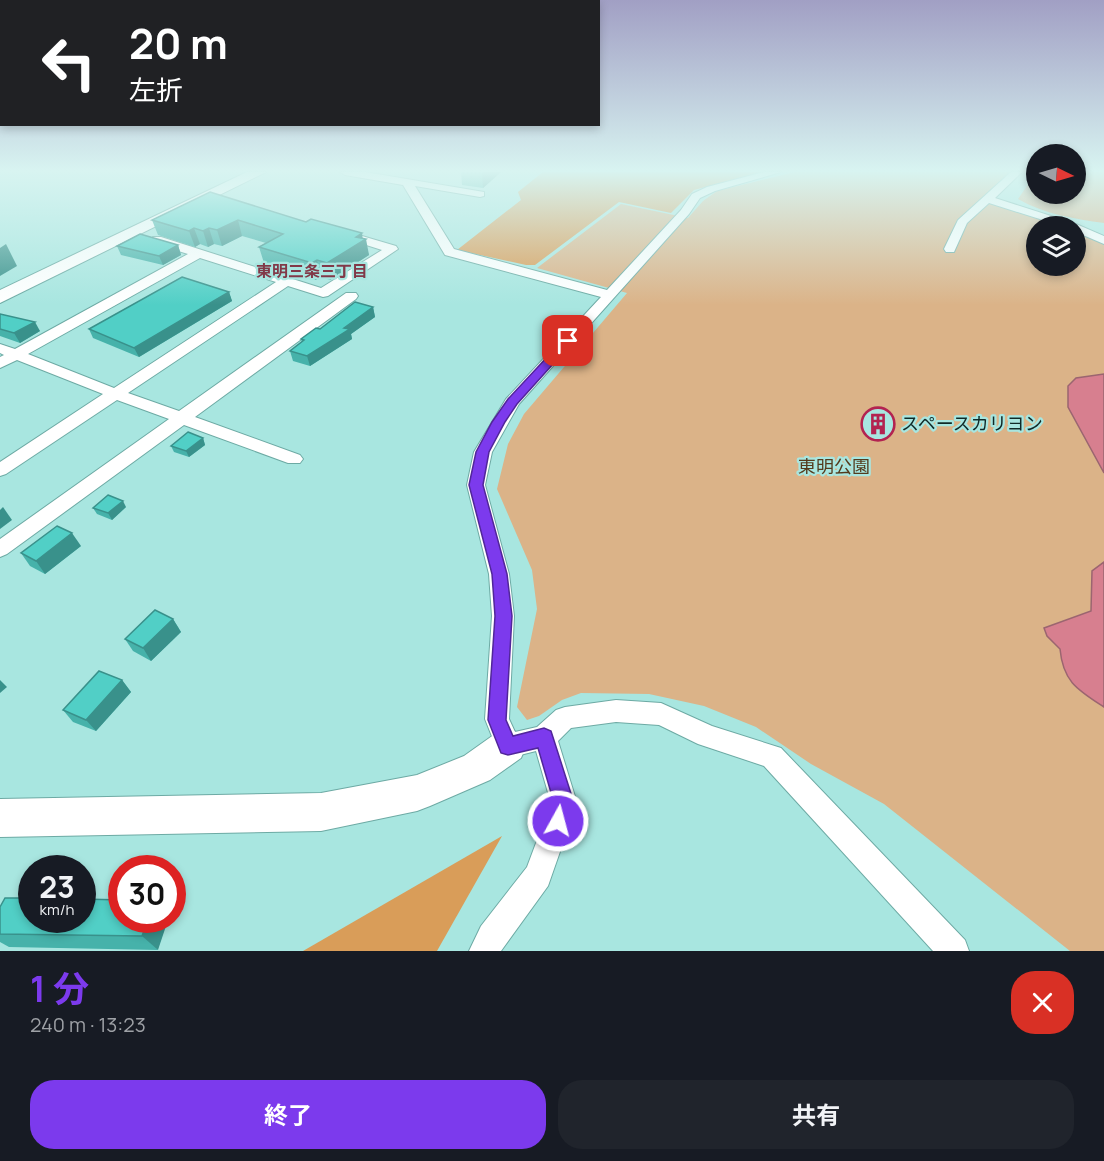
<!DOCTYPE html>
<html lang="ja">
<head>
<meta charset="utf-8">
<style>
	:root { --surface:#171b24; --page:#20242c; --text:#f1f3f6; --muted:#9ea1a6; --accent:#7c3aed }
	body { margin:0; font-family:Manrope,"Noto Sans JP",sans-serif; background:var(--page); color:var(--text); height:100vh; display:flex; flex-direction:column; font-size:22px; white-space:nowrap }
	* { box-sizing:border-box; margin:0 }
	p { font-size:20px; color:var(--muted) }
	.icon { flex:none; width:33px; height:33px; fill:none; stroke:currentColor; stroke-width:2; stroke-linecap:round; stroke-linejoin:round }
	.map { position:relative; height:951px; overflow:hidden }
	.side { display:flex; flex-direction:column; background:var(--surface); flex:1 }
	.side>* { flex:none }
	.banner { position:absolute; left:0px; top:0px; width:600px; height:126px; box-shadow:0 3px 9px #0003; background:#202124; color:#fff; overflow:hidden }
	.needle { width:39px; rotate:95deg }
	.tools { position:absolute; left:1026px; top:144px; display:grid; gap:12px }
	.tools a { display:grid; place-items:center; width:60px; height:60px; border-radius:50%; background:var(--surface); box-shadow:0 3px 9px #0003; font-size:30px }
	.speed { position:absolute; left:18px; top:855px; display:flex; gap:12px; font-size:30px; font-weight:700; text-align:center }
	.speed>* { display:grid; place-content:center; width:78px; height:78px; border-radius:50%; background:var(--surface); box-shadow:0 3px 9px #0003; line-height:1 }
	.speed small { font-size:15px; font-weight:400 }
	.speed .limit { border:9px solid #d22; background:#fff; color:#111 }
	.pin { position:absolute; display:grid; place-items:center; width:51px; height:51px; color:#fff; margin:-26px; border-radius:12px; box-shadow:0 3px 9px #0006 }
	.me { position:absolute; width:66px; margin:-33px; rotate:7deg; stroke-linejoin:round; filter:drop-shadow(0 0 4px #0008) }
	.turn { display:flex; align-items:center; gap:21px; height:126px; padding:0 30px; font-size:27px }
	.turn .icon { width:78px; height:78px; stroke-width:2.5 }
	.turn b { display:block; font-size:42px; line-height:51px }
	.round { display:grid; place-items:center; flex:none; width:63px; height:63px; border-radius:24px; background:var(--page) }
	.summary { display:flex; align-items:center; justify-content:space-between; height:102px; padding:0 30px }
	h1 { font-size:36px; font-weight:700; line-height:45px; color:var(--accent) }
	.cta { display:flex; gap:12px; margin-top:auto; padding:12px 30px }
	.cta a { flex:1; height:69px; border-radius:24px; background:var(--accent); color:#fff; font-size:24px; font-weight:700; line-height:69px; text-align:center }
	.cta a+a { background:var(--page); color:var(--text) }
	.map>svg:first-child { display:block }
	.green { fill:#dbb388 }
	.forest { fill:#d99d59 }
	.water { fill:#d77f8f; stroke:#9b6570; stroke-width:1.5 }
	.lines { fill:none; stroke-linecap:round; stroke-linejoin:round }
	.street-casing { stroke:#6daaa4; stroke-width:2 }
	.secondary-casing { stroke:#6daaa4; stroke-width:2 }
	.street { fill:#fff; fill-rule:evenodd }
	.secondary { fill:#fff; fill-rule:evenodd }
	.wall { fill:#46b2aa }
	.shaded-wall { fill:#39918b }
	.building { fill:#51cfc6; stroke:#39918b; stroke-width:1.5 }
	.route { fill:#7c3aed; stroke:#51269a; stroke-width:1.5 }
	.labels { text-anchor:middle; stroke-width:4.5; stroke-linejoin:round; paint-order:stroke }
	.far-neighbourhood-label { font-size:16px; font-weight:bold; fill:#813948; stroke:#a8e6e0 }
	.poi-label { font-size:18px; fill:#102927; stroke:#a8e6e0; text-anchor:start }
	.park-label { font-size:18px; fill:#543b1d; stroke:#a8e6e0 }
</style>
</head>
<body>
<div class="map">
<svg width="1104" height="951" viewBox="0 0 1104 951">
	<rect width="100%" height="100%" fill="#a8e6e0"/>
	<g class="green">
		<polygon points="795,172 1011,172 982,199 1063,226 1036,226 1036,266 1076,266 1076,231 1104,242 1104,951 1070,951 884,804 811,764 756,727 704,706 649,694 581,693 562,700 539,716 527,720 517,707 537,609 532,570 497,489 508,444 524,414 627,293 537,268 621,204 688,218 703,201 717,191"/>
		<path d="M1076 172H1104V223C1075 219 1044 214 1018 199L1036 173V194H1076Z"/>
	</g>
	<g class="forest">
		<polygon points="543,172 762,172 694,190 671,213 619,202 535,265 526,265 457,250 521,200 518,192"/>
		<polygon points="502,836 437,951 303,951"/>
	</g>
	<g class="water">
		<polygon points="1104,374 1104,473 1068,407 1068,386 1076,378"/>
		<path d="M1104 562V707C1078 690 1063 682 1060 649L1047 636 1044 628 1091 611 1092 571Z"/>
	</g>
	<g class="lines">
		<g class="street-casing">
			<g id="street">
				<polygon points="340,172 365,172 484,192 484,196 480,197 415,186 454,249 607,290 681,210 692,194 707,187 764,172 781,172 715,191 700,198 689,214 519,404 492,452 485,485 509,574 514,616 509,719 515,732 537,727 556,710 565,707 616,700 661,703 712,726 781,748 965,940 969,951 933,951 764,766 698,744 659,725 616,722 571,728 558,741 577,803 548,886 501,951 469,951 481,926 527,867 551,803 536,751 508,758 499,754 485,719 492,616 489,574 467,485 474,452 506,399 601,297 445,255 403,185 345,175"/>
				<polygon points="1011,172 1022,172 995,198 1076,224 1104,236 1104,244 1076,232 1076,226 1062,226 989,203 967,223 954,252 946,252 944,249 958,220"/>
				<path d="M345 231 396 246 398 249 328 296 323 297 288 286 128 393 179 411 346 293H356L358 296 356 299 195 417 300 455 303 459 300 463H288L184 425 7 554 0 557V539L169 419 117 400 6 474 0 476V462L103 394 17 360 0 368V357L4 355 0 353V344L15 349 188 254 153 243V237H161L321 288 382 250 341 237 339 235ZM200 258 276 282 114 388 28 354Z"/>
			</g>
		</g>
		<g class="secondary-casing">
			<g id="secondary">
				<polygon points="247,172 266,172 0,303 0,290"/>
				<polygon points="508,729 521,734 526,746 521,758 490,780 430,806 417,811 321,831 0,837 0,799 321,793 417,775 464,756 495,734"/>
			</g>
		</g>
		<use href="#street" class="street"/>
		<use href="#secondary" class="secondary"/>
	</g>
	<g class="wall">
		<polygon points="461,172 501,172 483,188 462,185"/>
		<polygon points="210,192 306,222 363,238 369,255 330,280 321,277 316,280 264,263 259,247 266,243 242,236 222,246 214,244 208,247 200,244 195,247 158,235 152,220"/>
		<polygon points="178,245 181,255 163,265 121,255 117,246"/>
		<polygon points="229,292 232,301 139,357 93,338 89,329"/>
		<polygon points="373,307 375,317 351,334 352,339 310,366 293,361 290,351 302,342 301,339 320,329"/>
		<polygon points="0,314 40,331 20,343 0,336"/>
		<polygon points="203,438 205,445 189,457 174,452 171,446"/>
		<polygon points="126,507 112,520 97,514 93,508"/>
		<polygon points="81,546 45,574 30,566 21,553"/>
		<polygon points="173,619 181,632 151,661 133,651 125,639"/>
		<polygon points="122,680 131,692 96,731 73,722 63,710"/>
		<polygon points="122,900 158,950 9,947 0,942 0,907"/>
	</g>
	<g class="shaded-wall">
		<polygon points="484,172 501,172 483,188 482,173"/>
		<polygon points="238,220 242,236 222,246 217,230"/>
		<polygon points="194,228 200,244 195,247 189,231"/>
		<polygon points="209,228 214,244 208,247 203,231"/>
		<polygon points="362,233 363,241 366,239 369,255 330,280 327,263 356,237"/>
		<polygon points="6,244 17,266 0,276 0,248"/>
		<polygon points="178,245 181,255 163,265 159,256"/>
		<polygon points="317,260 321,277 316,280 312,263"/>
		<polygon points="229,292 232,301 139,357 134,348"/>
		<polygon points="373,307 375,317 351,334 352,339 310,366 307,356"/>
		<polygon points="35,322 40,331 20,343 14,333"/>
		<polygon points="203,438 205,445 189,457 186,451"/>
		<polygon points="123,501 126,507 112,520 108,513"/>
		<polygon points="3,507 12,520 0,529 0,510"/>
		<polygon points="72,533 81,546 45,574 36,561"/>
		<polygon points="173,619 181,632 151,661 143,648"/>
		<polygon points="0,680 7,687 0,693"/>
		<polygon points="122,680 131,692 96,731 86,720"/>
		<polygon points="148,920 168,920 158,950 142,936"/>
	</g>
	<g class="building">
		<polygon points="210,192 306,222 311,219 362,233 356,237 366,239 327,263 317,260 312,263 259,247 283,234 238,220 217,230 209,228 203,231 194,228 189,231 152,220"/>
		<polygon points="140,234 178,245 159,256 117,246"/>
		<polygon points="182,277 229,292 134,348 89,329"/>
		<polygon points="355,302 373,307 344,328 350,329 307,356 290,351 304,340 301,339 316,328 320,329"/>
		<polygon points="0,314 35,322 14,333 0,329"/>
		<polygon points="188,432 203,438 186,451 171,446"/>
		<polygon points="108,495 123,501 108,513 93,508"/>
		<polygon points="57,526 72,533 36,561 21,553"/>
		<polygon points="155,610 173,619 143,648 125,639"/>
		<polygon points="99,671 122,680 86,720 63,710"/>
		<polygon points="5,898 32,898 32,920 82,920 82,899 122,900 122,920 148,920 142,936 0,934 0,907"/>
	</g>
	<linearGradient id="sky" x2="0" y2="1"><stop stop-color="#a19fc4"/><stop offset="0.56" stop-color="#d8f4f1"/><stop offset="1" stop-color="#d8f4f1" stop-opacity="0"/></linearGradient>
	<rect width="1104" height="305" fill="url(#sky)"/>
	<polygon class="route" points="568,338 574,341 572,343 517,404 505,422 489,452 483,485 507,574 512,616 506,720 513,736 544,728 551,731 574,803 565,828 558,831 550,828 547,821 554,803 538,748 508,755 501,753 488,720 495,616 492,574 469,485 476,452 492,422 508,399 564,339"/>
	<defs>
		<g id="building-ring" transform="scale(1.725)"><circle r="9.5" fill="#a8e6e0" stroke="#b32350" stroke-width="1.5"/><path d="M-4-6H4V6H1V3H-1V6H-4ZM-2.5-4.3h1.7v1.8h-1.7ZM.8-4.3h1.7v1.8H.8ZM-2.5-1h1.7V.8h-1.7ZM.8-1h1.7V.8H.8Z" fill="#b32350"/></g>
	</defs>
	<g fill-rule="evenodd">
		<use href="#building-ring" x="878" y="424"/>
	</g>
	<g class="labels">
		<g class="far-neighbourhood-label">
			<text x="312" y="277">東明三条三丁目</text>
		</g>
		<g class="poi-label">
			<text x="901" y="430">スペースカリヨン</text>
		</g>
		<g class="park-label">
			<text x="834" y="473">東明公園</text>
		</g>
	</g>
</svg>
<div class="tools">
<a><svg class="needle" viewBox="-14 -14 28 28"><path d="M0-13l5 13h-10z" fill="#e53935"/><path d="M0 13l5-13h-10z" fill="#9ea1a6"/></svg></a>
<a><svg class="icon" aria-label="layers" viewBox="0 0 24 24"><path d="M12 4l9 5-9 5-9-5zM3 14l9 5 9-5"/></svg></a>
</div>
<div class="speed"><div>23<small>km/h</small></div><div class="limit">30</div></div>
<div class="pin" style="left:568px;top:341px;background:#d93025"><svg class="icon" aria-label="arrive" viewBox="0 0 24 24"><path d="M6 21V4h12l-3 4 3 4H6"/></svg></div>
<svg class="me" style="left:558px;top:821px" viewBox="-20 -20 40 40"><circle r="17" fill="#7c3aed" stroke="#fff" stroke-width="3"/><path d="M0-11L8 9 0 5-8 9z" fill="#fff"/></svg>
<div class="banner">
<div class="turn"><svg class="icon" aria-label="left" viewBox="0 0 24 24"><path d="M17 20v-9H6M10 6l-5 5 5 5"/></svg><div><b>20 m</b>左折</div></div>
</div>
</div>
<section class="side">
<div class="summary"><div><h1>1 分</h1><p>240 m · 13:23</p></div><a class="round" style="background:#d93025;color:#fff"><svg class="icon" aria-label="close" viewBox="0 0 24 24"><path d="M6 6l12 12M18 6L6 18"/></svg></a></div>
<div class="cta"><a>終了</a><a>共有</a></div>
</section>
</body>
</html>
